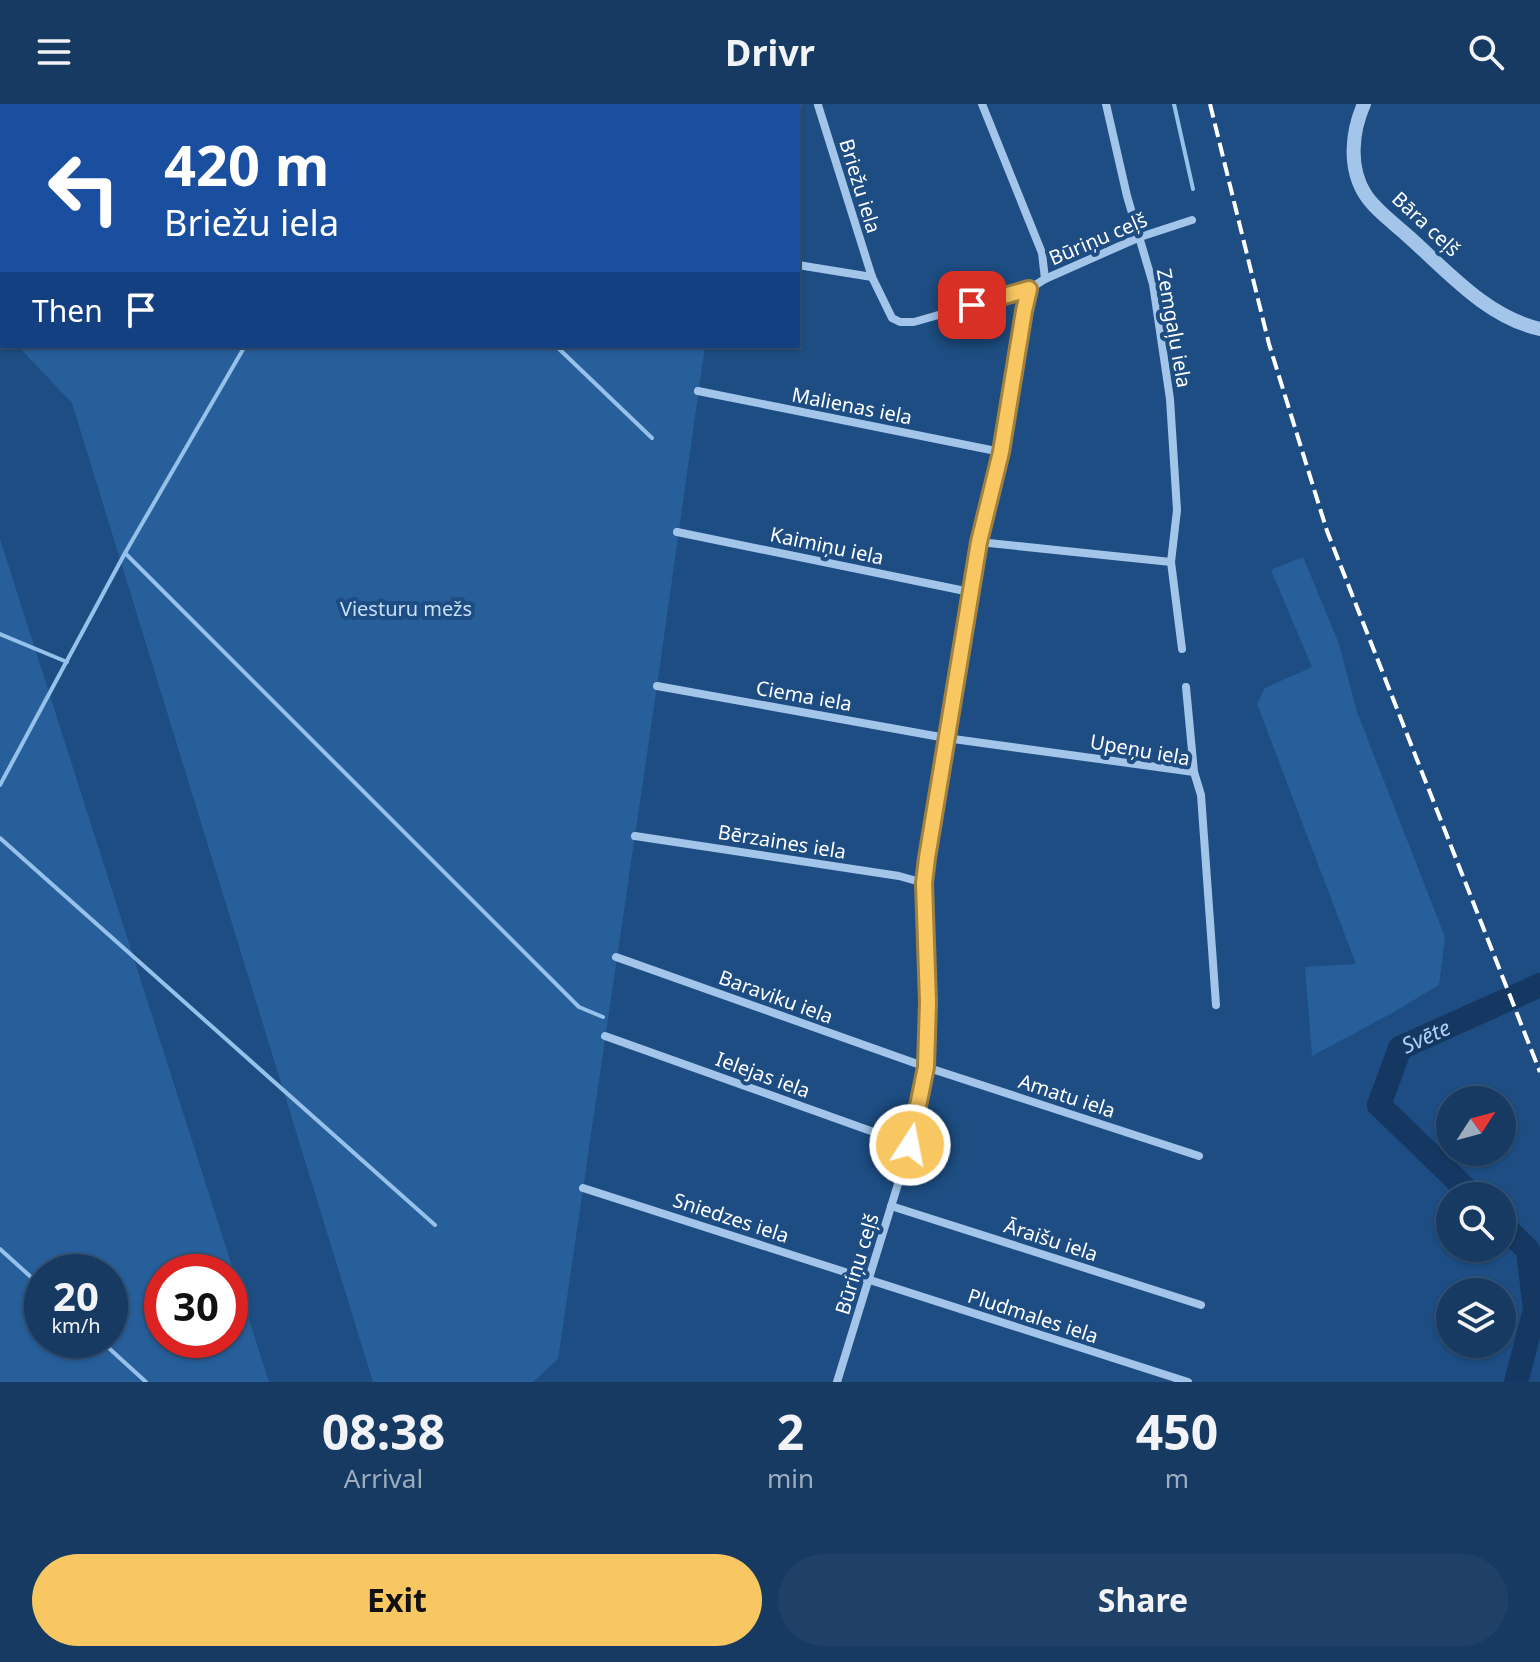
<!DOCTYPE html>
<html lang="en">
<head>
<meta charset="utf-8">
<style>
	:root { --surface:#163a62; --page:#1f4168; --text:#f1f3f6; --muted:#9eadbe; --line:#355477; --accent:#f9c761 }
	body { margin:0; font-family:"Noto Sans",sans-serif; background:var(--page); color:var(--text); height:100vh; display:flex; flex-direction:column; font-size:30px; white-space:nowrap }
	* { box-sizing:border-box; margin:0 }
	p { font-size:26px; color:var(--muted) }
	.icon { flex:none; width:44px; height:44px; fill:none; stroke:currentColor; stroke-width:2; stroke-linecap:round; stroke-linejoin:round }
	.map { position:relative; height:1278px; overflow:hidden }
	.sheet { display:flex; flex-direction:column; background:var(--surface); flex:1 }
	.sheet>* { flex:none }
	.banner { position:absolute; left:0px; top:0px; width:800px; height:244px; box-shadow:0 2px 6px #0004,0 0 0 2px var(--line); background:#1a4fa0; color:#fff; overflow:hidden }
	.needle { width:52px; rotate:54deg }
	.fabs { position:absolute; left:1436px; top:982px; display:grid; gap:16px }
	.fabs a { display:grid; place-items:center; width:80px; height:80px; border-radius:50%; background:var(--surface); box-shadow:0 2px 6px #0004,0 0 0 2px var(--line); font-size:40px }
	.speed { position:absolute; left:24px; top:1150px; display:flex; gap:16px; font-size:40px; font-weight:700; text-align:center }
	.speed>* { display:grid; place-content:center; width:104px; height:104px; border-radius:50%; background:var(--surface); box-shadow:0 2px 6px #0004,0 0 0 2px var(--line); line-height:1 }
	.speed small { font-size:20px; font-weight:400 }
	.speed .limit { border:12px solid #d22; background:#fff; color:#111 }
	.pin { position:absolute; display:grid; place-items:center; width:68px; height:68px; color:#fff; margin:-34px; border-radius:16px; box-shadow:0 4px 12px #0006 }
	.me { position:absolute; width:88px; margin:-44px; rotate:11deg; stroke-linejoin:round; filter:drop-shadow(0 0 6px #0008) }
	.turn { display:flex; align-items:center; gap:28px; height:168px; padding:0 32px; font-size:36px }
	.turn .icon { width:104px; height:104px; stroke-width:2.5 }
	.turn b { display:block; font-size:56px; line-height:68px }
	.then { display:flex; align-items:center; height:76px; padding:0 32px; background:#0003; gap:16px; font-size:30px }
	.eta { display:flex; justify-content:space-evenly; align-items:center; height:136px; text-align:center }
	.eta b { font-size:48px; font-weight:700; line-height:56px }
	.cta { display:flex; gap:16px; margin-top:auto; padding:16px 32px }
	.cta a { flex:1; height:92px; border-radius:48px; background:var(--accent); color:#111; font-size:32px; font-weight:700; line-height:92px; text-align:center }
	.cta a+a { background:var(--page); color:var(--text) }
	header { display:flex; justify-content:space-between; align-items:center; height:104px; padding:0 32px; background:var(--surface); font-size:36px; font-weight:700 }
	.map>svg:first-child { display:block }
	.green { fill:#275f9b; fill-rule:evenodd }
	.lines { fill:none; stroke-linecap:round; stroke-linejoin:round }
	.stream { stroke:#96c1eb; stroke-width:4 }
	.river { stroke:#143861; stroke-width:24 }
	.minor { stroke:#a3c5e9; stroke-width:8 }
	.tertiary { stroke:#a3c5e9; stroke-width:14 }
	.rail { stroke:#fff; stroke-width:4; stroke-dasharray:14 6; stroke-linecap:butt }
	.route-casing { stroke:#a2813f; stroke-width:20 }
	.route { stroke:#f9c761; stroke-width:14 }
	.labels { text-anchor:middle; stroke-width:8; stroke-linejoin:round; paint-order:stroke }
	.street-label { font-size:20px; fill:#fff; stroke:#1d4d82 }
	.park-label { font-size:20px; fill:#c7dff7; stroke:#1d4d82 }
	.water-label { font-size:22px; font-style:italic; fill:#aecff1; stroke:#1d4d82 }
</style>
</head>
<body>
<header><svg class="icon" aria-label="menu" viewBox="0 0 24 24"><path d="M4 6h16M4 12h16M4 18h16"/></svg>Drivr<svg class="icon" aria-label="search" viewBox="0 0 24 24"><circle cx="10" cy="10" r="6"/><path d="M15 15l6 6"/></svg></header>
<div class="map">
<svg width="1540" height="1278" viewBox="0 0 1540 1278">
	<rect width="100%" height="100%" fill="#1d4d82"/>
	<g class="green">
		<polygon points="0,0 740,0 739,2 2,2 2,225 0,223"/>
		<polygon points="18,242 705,242 657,582 558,1255 533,1278 373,1278 72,299"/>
		<path d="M0 435 269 1278H0ZM42 1168H110V1236H42ZM162 1168H230V1236H162Z"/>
		<polygon points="1303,453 1339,540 1357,608 1445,833 1439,881 1394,908 1312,952 1305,863 1356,860 1257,600 1265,584 1312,563 1271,466"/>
	</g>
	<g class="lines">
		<g class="stream">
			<polyline points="1174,0 1193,85"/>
			<polyline points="384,2 385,0"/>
			<polyline points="785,2 787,0"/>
			<polyline points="556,242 652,334"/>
			<polyline points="125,449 579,903 603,913"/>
			<polyline points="0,530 67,558"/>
			<polyline points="0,681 125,449 245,242"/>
			<polyline points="0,734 435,1121"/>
			<polyline points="0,1145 42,1183"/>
			<polyline points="100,1236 146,1278"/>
		</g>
		<g class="river">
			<path id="s1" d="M1473 1092 1379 1001 1400 944 1540 881"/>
			<polyline points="1502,1120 1528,1146 1535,1206 1516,1278"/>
		</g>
		<g class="minor">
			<polyline points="982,0 1042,149 1045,175"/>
			<polyline points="1106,0 1127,92 1153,180 1170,295 1177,406 1171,458 1182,545"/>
			<polyline points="818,1 872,173 892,214 900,218 914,218 1029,185"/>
			<polyline points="798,161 872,173"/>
			<polyline points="698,287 1001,348"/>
			<polyline points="677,428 970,488"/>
			<polyline points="979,438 1171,458"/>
			<polyline points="657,582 946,634 1194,668 1201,691 1216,901"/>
			<polyline points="1186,583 1194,668"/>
			<polyline points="635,732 899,772 924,779"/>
			<polyline points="616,853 926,963 1199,1052"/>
			<polyline points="605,932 910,1041"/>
			<polyline points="583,1084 1188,1278"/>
			<polyline points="891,1102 1201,1201"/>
			<polyline points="837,1278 910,1041 926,963 928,898 924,779 934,704 970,488 979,438 1001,348 1024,207 1029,185 1045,175 1140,133 1192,116"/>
		</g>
		<path class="tertiary" d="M1364 0C1352 27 1348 63 1365 90 1375 106 1395 120 1409 133 1448 168 1487 213 1540 225"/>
		<polyline class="rail" points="1210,0 1269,240 1327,427 1540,968"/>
	</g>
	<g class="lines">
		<g class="route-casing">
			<polyline id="route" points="910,1041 926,963 928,898 924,779 927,754 979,438 1001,348 1024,207 1029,185 972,201"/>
		</g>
		<use href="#route" class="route"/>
	</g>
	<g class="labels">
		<g class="street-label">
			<text transform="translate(860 82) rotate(73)" y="7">Briežu iela</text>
			<text transform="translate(1426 120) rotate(43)" y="7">Bāra ceļš</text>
			<text transform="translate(1098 135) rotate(-23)" y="7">Būriņu ceļš</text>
			<text transform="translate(1174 224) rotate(80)" y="7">Zemgaļu iela</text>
			<text transform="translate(852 302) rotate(11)" y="7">Malienas iela</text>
			<text transform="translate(827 442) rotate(12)" y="7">Kaimiņu iela</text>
			<text transform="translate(804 592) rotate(10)" y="7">Ciema iela</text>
			<text transform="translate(1140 646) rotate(10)" y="7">Upeņu iela</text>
			<text transform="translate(782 738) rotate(9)" y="7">Bērzaines iela</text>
			<text transform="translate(776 893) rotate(20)" y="7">Baraviku iela</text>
			<text transform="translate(763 971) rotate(20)" y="7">Ielejas iela</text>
			<text transform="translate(1067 992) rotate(18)" y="7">Amatu iela</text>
			<text transform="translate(731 1114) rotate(18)" y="7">Sniedzes iela</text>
			<text transform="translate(1051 1136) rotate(18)" y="7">Āraišu iela</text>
			<text transform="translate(857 1160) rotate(-73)" y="7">Būriņu ceļš</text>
			<text transform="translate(1033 1212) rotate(18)" y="7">Pludmales iela</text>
		</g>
		<g class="park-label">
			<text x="406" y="512">Viesturu mežs</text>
		</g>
		<g class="water-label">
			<text dy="8" stroke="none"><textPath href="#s1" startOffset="220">Svēte</textPath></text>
		</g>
	</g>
</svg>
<div class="fabs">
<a><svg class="needle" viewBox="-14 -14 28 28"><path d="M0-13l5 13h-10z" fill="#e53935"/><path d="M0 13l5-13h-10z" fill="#9eadbe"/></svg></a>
<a><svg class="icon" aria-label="search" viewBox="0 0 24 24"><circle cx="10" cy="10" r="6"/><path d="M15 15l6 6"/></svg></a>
<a><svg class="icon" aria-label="layers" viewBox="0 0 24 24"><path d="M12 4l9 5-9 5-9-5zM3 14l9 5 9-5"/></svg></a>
</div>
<div class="speed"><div>20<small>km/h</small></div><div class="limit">30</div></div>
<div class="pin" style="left:972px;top:201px;background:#d93025"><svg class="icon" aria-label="arrive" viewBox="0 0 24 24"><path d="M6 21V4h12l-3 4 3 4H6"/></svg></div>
<svg class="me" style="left:910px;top:1041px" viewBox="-20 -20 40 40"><circle r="17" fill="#f9c761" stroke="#fff" stroke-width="3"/><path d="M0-11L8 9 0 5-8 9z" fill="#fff"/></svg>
<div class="banner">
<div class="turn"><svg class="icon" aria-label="left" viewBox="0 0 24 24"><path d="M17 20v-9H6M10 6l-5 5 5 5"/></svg><div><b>420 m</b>Briežu iela</div></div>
<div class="then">Then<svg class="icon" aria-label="arrive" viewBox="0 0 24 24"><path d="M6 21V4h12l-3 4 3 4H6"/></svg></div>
</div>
</div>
<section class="sheet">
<div class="eta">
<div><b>08:38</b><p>Arrival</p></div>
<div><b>2</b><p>min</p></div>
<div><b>450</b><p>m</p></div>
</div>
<div class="cta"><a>Exit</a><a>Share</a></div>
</section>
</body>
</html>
